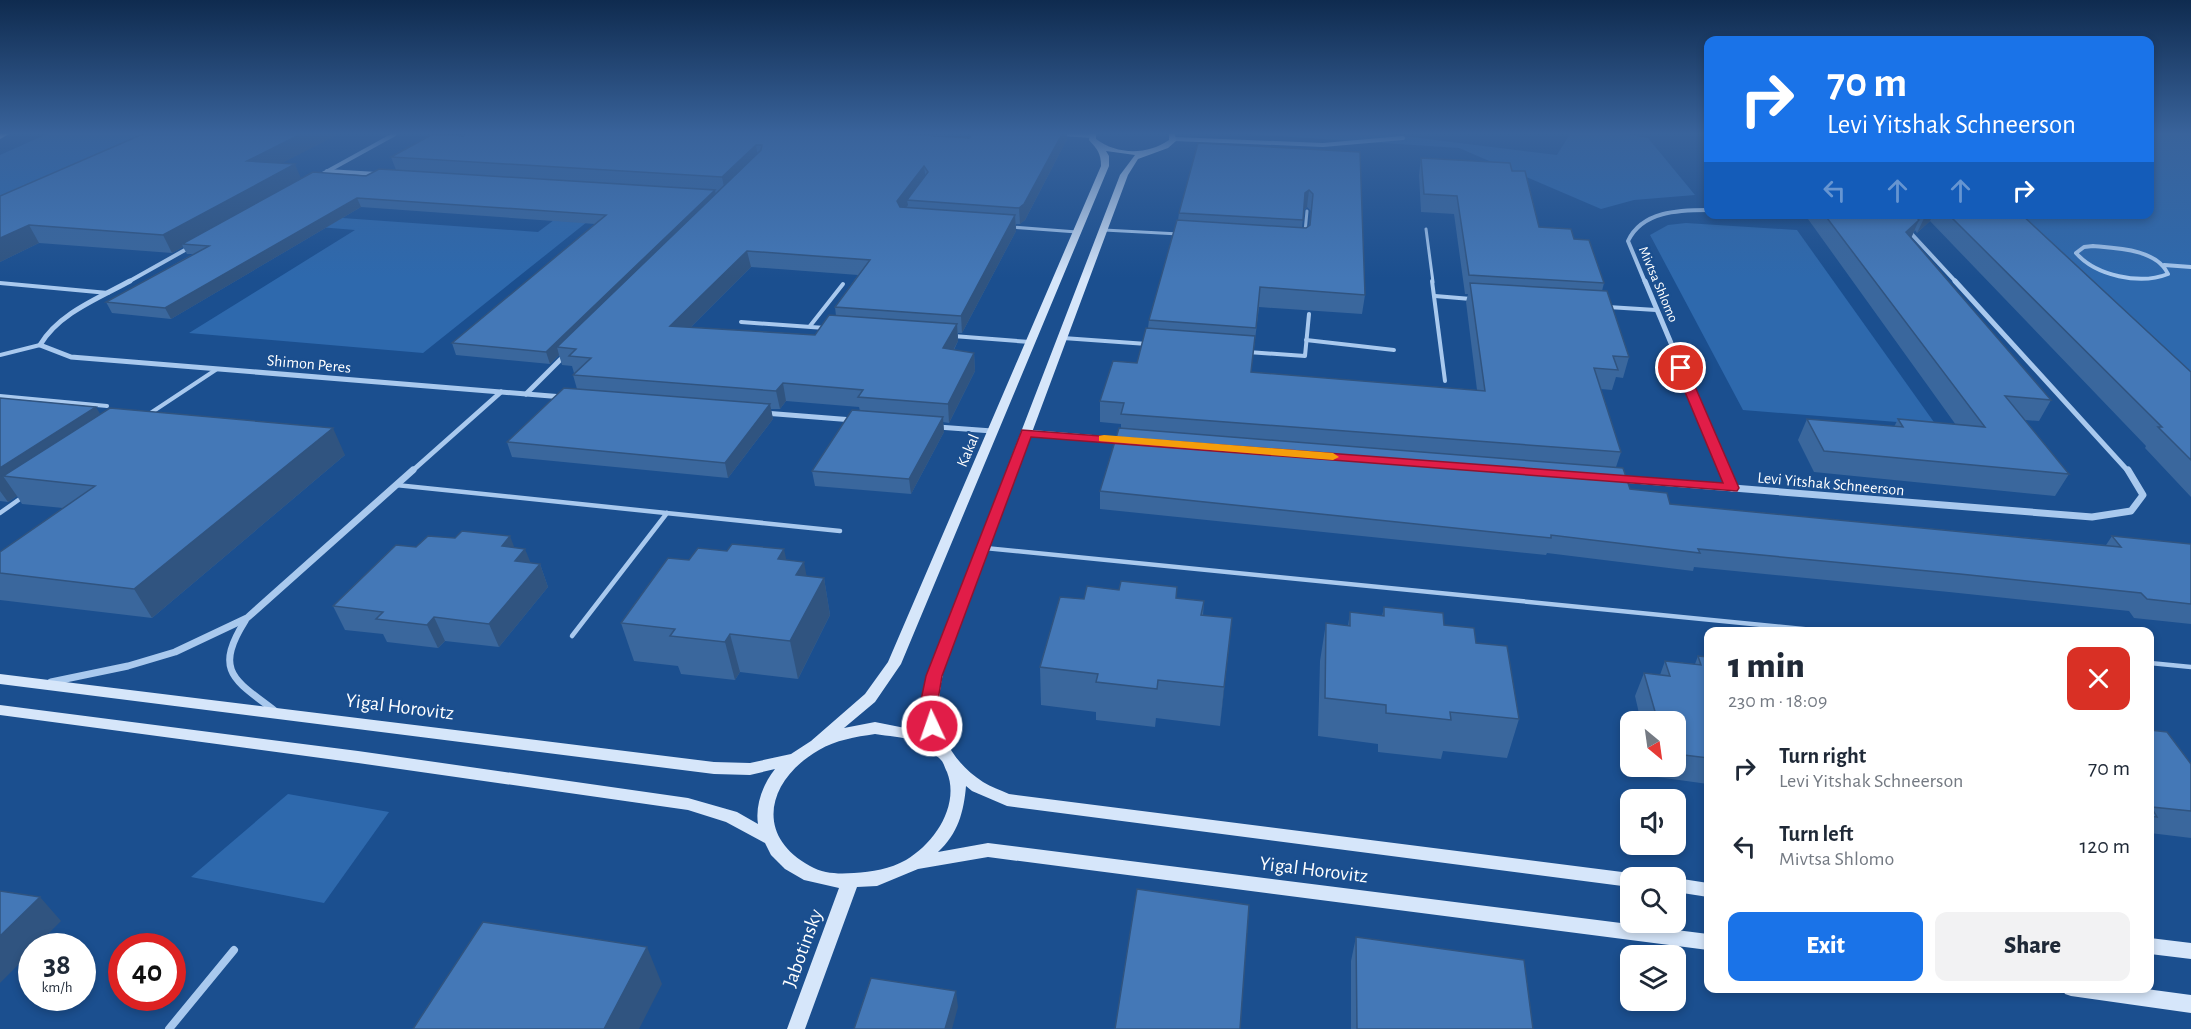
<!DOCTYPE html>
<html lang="en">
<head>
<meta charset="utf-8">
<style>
	:root { --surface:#fff; --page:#f2f2f3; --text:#1f2937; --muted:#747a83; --accent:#1a73e8 }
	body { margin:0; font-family:"Alegreya Sans",sans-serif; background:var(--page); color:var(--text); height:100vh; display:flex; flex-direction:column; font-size:22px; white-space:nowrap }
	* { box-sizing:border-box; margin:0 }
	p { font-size:20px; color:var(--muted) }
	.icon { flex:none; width:33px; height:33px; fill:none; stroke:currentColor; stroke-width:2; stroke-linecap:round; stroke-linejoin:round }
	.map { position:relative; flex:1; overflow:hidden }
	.panel { position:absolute; left:1704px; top:627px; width:450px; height:366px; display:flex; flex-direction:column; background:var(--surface); border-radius:12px; box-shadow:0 3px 9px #0003 }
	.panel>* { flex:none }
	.hud { position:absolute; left:1704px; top:36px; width:450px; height:183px; border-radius:12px; box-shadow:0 3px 9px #0003; background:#1a73e8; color:#fff; overflow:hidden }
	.needle { width:39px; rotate:151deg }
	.fabs { position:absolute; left:1620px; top:711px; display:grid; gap:12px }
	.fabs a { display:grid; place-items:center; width:66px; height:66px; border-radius:12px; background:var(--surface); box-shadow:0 3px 9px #0003; font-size:30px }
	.speed { position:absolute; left:18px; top:933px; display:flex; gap:12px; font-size:30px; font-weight:700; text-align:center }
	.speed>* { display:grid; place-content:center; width:78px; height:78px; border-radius:50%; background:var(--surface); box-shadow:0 3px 9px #0003; line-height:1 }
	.speed small { font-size:15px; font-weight:400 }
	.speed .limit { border:9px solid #d22; background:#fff; color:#111 }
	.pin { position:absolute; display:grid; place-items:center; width:51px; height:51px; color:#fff; margin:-26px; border:3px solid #fff; border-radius:50%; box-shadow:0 2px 6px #0007 }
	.me { position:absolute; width:66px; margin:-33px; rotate:357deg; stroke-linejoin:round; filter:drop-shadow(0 0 4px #0008) }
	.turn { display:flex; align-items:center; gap:21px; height:126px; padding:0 24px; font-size:27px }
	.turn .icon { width:78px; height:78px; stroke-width:2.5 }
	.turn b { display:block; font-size:42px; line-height:51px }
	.lanes { display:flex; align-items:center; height:57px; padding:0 24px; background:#0003; justify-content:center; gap:30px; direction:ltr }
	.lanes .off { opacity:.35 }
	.round { display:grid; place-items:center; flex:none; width:63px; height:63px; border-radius:12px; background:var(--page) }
	.headline { display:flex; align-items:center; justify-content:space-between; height:102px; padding:0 24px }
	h1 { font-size:36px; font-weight:800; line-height:45px }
	.action { display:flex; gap:12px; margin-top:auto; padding:12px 24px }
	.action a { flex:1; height:69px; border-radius:12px; background:var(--accent); color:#fff; font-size:24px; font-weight:800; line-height:69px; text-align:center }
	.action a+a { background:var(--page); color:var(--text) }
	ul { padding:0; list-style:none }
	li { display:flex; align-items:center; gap:18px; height:78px; padding:0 24px }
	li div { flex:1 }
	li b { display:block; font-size:22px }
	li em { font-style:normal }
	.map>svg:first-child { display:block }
	.green { fill:#2e69ad }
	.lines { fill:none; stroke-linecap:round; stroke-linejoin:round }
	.lane-far2 { stroke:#a9c9ee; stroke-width:3 }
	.lane-far1 { stroke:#a9c9ee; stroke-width:4 }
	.lane { stroke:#a9c9ee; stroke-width:4.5 }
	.street-far3 { stroke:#a9c9ee; stroke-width:4 }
	.street-far2 { stroke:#a9c9ee; stroke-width:5 }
	.street-far1 { stroke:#a9c9ee; stroke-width:7 }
	.street { stroke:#a9c9ee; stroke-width:8 }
	.secondary { fill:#d6e6fa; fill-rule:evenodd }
	.highway { fill:#fff; fill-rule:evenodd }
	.wall { fill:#3a679d; fill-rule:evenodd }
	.shaded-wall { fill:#305480 }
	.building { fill:#4478b7; stroke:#305480; stroke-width:1.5 }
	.route { fill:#e11d48; stroke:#92132f; stroke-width:1.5 }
	.slow { fill:#f59e0b }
	.labels { text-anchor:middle; stroke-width:5; stroke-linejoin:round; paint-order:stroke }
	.far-street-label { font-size:14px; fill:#fff; stroke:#1b4f8f }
	.street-label { font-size:16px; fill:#fff; stroke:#1b4f8f }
	.near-street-label { font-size:20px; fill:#fff; stroke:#1b4f8f }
</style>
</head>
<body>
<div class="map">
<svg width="2191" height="1029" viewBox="0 0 2191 1029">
	<rect width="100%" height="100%" fill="#1b4f8f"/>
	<g class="green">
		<polygon points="47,134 163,134 0,207 0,155"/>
		<polygon points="1247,134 1387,134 1557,155 1570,134 1624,134 1648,138 1695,195 1634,200 1601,209 1459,148"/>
		<polygon points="2150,134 2191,134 2191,384 2005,215 2150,214"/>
		<polygon points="586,196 617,198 423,353 189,333 355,230 271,223 287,214 538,232"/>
		<polygon points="1686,223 1797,230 1936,425 1743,410 1650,235 1668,225"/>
		<polygon points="288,794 389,812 324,903 191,877"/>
	</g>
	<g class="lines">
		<g class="lane-far2">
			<polyline points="1011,227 1077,232"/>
			<polyline points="1426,229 1433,282"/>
			<polyline points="1104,230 1179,234"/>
			<polyline points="1305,232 1307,211"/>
		</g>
		<g class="lane-far1">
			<polyline points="1432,281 1445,381"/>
			<polyline points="0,283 108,293"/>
			<polyline points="1435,296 1471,299"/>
			<polyline points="1608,307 1656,310"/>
			<polyline points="741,322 825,328"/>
			<polyline points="810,326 843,284"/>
			<polyline points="953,336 1030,342"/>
			<polyline points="1063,338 1147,344"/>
			<polyline points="1306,340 1394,350"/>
			<polyline points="1248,352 1305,356 1309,314"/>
			<polyline points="0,355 40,345"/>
			<polyline points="0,396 107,406"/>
			<polyline points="146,416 217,369"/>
		</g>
		<g class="lane">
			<polyline points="396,485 840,531"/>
			<polyline points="0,513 24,496"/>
			<polyline points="985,548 1833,632"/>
			<polyline points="572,636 667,513"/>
			<polyline points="2150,663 2191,667"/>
		</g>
		<g class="street-far3">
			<polyline points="1061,134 1092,136"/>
			<polyline points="1174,139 1323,145 1403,138"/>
			<polyline points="327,171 377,174"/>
			<polyline points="317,177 395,134"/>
			<polyline points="1798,214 1815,216"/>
			<polyline points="1908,230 1956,282"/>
			<path d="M2093 246C2116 248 2157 249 2168 274 2140 285 2096 276 2076 253L2084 247Z"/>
			<polyline points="2164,265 2191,267"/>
			<polyline points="128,282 192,246"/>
			<path d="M1645 282 1628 241C1642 211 1679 210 1708 210"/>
		</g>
		<g class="street-far2">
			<path d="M130 281C99 298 59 313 40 345L71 357 563 397"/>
			<polyline points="1645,281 1725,472"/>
			<polyline points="1955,281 2129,472"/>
			<polyline points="526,394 566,354"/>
			<polyline points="764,413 853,420"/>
			<polyline points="938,427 992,431"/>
			<polyline points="1026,432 1123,440"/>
			<polyline points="411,472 501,392"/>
		</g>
		<g class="street-far1">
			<polyline points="1725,470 1732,488"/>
			<polyline points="1621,479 2092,517 2131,511 2143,495 2128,470"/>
			<path d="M245 621C213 672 235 680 275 711"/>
			<polyline points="51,682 128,666 175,652 247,618 413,470"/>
		</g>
		<polyline class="street" points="169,1029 234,950"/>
		<g class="secondary">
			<path d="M1090 134H1096V139C1117 155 1148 155 1169 140V134H1175L1176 141 1168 148 1138 159 1128 175 946 663C931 711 939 753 983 782 991 787 1001 790 1009 794L1630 873 1637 878H1630V887L1007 806 972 791 966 786C964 811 958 834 938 852L988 843 1708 934V950L988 857 918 869 877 886 857 887 805 1029H787L839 888 804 880 785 869 771 855 765 843 726 822 688 810 358 763 0 715V705L358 751 688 798 737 812 758 824C755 805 763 784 775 769L750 775 714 774 0 684V674L714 762 750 763 791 754 811 741 865 694 888 662 1101 166C1101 153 1097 149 1089 140ZM1106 151 1135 155 1120 175 932 663C924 688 920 710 929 735L920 731 875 722 844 728 875 702 901 664 1109 166V156ZM875 734C888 736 903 737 915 741 920 743 926 748 930 752 933 754 939 757 941 760 944 763 945 769 947 772 960 805 935 843 906 860 890 869 872 872 854 873 839 874 824 874 810 866 753 835 768 779 819 750 836 740 855 737 875 734Z"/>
			<polygon points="1676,878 1708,883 1708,897 1676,892"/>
			<polygon points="2150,938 2191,943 2191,959 2150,954"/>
			<polygon points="2062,988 2139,988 2191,995 2191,1013 2071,996 2065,994"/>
		</g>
		<polygon class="highway" points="0,134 9,134 0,139"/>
	</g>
	<g class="wall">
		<path d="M972 134H1067V139L1025 220 1020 224H1016V231L962 333H958V341L954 350 974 353 975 371 949 423 943 422 944 432 911 494 815 486 812 471 860 411 859 407 786 401 780 409H771L773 419 728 478 512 457 507 442 577 389 573 375 574 373 572 366 562 365 559 355 550 364 456 355 452 343 595 224 361 207 171 319 112 313 106 302 193 254H187L183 247 172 253 39 243 0 262V196L282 163 301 179 366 176 396 170 391 157 463 136 969 138ZM751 267 858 275 835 307 836 316 815 335 691 327Z"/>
		<path d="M1360 152 1365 295 1362 314 1259 307 1251 372 1477 390 1466 302 1468 294H1465L1454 214 1421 212 1419 175 1421 158 1512 171 1539 227 1574 239 1604 283 1602 291 1629 357 1623 378 1616 377 1612 390 1601 389 1621 452 1616 467 1630 489 1670 504 2106 545 2112 536 2191 544V624L2134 618 2129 611 1949 592 1694 567 1693 571 1547 553 1546 555 1100 509V491L1121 428V424L1100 422V401L1137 363 1148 328 1149 320 1178 220 1179 213ZM1307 207 1311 211 1309 225 1306 228 1302 227 1304 210Z"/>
		<polygon points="1809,214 2021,214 2191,372 2191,497 2145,448 2146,446 1930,221 1917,233 1915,230 1911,238 2051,400 2039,421 2025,420 2069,474 2055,496 1814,472 1798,440 1807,419 1894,427 1898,419 1956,425 1808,219"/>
		<polygon points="0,398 101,414 345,455 152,618 0,600 0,552 63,508 22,504 17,496 8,502 0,501"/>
		<polygon points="416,547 514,548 531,563 540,564 548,587 499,647 445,641 438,648 387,642 383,634 345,630 333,606"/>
		<polygon points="787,560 807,576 824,578 830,615 798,679 740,672 735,680 681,674 678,666 634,661 621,623"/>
		<polygon points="1177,598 1204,601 1203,615 1232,618 1220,726 1156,718 1155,727 1096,720 1096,712 1041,705 1040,667 1084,599"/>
		<polygon points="1384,607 1444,625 1476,643 1519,719 1507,758 1443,751 1441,759 1378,752 1378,744 1318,736 1320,661 1326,623 1348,626 1350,612 1382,616"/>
		<polygon points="1698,656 1708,657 1708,784 1657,777 1654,766 1676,766 1676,722 1641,722 1635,696 1644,673 1660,675 1665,661 1695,664"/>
		<polygon points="2150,730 2191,811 2191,838 2150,833"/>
		<polygon points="1356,937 1533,1029 1351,1029 1351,961"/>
	</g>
	<g class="shaded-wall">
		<polygon points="301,134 339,134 255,177 247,161"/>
		<polygon points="1062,134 1067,134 1067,139 1025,220 1020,224 1019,208"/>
		<polygon points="756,145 758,159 725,192 722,177"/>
		<polygon points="295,164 302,181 182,244 183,247 172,253 163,235"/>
		<polygon points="924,166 926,181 907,200 908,205 899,217 897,201"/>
		<polygon points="715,190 717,200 557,347 559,355 550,364 546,352"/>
		<polygon points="1309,190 1307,207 1303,211 1305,193"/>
		<polygon points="357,198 361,207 171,319 165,308"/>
		<polygon points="1926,214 1933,214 1930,221 1917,233"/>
		<polygon points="1015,215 1016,231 962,333 961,316"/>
		<polygon points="1919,220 1911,238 1906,232"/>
		<polygon points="29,225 39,243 0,262 0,238"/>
		<polygon points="747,251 751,267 675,343 670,326"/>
		<polygon points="957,324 958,341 945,366 943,348"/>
		<polygon points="974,353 975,371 949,423 948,404"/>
		<polygon points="783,383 786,401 780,409 776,391"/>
		<polygon points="770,404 773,419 728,478 725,463"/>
		<polygon points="96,407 112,434 3,476 17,496 8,502 0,491 0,468"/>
		<polygon points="943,417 944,432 911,494 909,479"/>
		<polygon points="333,428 345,455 152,618 134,589"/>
		<polygon points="510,536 518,557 525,549 534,571 540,564 548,587 499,647 489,624 502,546"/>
		<polygon points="784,549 792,586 778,559"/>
		<polygon points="804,562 811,599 796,575"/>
		<polygon points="824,578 830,615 798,679 790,641"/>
		<polygon points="434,617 445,641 438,648 427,625"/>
		<polygon points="1232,618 1228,656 1220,726 1224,687"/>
		<polygon points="730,634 740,672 735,680 725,642"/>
		<polygon points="40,897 61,921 36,946 32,946 32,951 0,983 0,936"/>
		<polygon points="647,947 662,984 639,1029 604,1029"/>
		<polygon points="956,991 958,1007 952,1029 945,1029"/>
	</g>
	<g class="building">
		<polygon points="143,134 301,134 247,161 295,164 163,235 29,225 0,238 0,196"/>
		<polygon points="433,134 463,136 466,134 903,134 969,138 972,134 1062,134 1024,204 1019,208 907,200 928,172 924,166 897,201 900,207 1015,215 961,316 835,307 870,260 747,251 670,326 815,335 829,315 957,324 943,348 974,353 948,404 858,397 863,390 783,383 776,391 573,375 591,358 569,356 576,349 557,347 761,150 762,145 756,145 722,177 391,157"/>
		<polygon points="1198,143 1360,152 1365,295 1260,287 1256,328 1149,320 1177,220 1306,228 1310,225 1313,194 1309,190 1305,193 1303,220 1179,213"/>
		<polygon points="1421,158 1510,163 1512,171 1525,171 1539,227 1571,229 1574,239 1589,240 1604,283 1469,275 1457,196 1424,194"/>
		<polygon points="379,169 715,190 546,352 452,343 606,215 357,198 165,308 106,302 209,246 182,244 313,172 366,176"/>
		<polygon points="1824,214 1913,214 1919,220 1906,232 2051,400 2005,396 2069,474 1824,451 1807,419 1903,427 1898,419 1985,427"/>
		<polygon points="1948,214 2021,214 2191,372 2191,460 2158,427 2162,427"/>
		<polygon points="1470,283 1607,291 1629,357 1613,356 1618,370 1594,368 1621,452 1121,414 1124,403 1100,401 1113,361 1137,363 1146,328 1255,336 1251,372 1485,391"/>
		<polygon points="564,388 770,404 725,463 507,442"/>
		<polygon points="0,398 96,407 0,468"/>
		<polygon points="110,408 333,428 134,589 0,573 0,552 95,486 3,476"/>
		<polygon points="852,410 943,417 909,479 812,471"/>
		<polygon points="1119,428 1623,468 1630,489 1667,493 1670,504 2121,547 2112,536 2191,544 2191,604 2147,599 2141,593 1960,574 1698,549 1700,553 1551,535 1551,538 1100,491"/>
		<polygon points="462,531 510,536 502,546 525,549 515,561 540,564 489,624 434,617 427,625 376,619 383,612 333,606 396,545 416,547 428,536 455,538"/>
		<polygon points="732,544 784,549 778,559 804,562 796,575 824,578 790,641 730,634 725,642 670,636 675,629 621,623 668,558 689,560 698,548 727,551"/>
		<polygon points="1121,581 1177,587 1176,598 1204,601 1201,615 1232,618 1224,687 1158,680 1157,689 1096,682 1098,674 1040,667 1060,597 1084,599 1087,586 1119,590"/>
		<polygon points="1384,607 1443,613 1444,625 1474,628 1476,643 1507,646 1519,719 1450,712 1451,720 1386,713 1386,705 1325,698 1326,623 1350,626 1350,612 1384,616"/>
		<polygon points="1698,656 1708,657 1708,758 1676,754 1676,722 1658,722 1644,673 1670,676 1665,661 1701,665"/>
		<polygon points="2150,730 2167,732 2191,764 2191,811 2151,807 2157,817 2150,816"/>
		<polygon points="1137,889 1249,905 1240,1029 1115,1029"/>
		<polygon points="0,891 40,897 0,936"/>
		<polygon points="483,922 647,947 604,1029 413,1029"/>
		<polygon points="1356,937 1524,960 1533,1029 1357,1029"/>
		<polygon points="871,978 956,991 945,1029 854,1029"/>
	</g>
	<linearGradient id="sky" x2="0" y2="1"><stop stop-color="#0f2b4f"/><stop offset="0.48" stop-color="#39639b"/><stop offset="1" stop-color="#39639b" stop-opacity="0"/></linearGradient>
	<rect width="2191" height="278" fill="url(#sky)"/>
	<polygon class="route" points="1681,365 1687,368 1739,488 1737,491 1031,437 942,676 938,700 940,726 932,732 924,726 921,700 926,676 1022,430 1723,483 1675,368"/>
	<polygon class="slow" points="1104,435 1333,453 1339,457 1333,460 1099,441 1099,436"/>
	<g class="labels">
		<g class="far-street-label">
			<text transform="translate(1659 284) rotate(67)" y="5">Mivtsa Shlomo</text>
		</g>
		<g class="street-label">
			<text transform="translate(309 363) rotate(5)" y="6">Shimon Peres</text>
			<text transform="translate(967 450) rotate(-67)" y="6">Kakal</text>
			<text transform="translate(1831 483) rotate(5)" y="6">Levi Yitshak Schneerson</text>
		</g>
		<g class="near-street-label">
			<text transform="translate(400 706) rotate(7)" y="7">Yigal Horovitz</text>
			<text transform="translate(1314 869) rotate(7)" y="7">Yigal Horovitz</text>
			<text transform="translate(802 948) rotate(-70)" y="7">Jabotinsky</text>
		</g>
	</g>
</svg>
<div class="fabs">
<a><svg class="needle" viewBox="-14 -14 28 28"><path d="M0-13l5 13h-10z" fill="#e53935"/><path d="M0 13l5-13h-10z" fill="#747a83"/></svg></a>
<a><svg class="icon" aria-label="sound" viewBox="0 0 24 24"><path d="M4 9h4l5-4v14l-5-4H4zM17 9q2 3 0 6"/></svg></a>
<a><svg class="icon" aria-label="search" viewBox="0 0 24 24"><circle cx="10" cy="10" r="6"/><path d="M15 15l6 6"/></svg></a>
<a><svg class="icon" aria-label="layers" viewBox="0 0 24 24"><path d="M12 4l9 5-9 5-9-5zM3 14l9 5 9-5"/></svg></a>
</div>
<div class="speed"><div>38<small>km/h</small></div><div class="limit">40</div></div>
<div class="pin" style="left:1681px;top:368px;background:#d93025"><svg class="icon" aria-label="arrive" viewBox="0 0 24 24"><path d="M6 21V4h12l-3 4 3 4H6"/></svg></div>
<svg class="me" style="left:932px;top:726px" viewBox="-20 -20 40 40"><circle r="17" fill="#e11d48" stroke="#fff" stroke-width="3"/><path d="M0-11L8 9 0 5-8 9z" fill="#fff"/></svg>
<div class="hud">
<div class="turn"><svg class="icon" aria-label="right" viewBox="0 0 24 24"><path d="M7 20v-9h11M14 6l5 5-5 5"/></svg><div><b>70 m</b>Levi Yitshak Schneerson</div></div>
<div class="lanes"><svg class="icon off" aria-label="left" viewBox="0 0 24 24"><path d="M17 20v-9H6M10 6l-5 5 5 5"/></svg><svg class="icon off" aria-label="ahead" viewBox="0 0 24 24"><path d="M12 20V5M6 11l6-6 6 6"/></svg><svg class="icon off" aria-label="ahead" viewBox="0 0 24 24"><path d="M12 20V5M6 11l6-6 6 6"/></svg><svg class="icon" aria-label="right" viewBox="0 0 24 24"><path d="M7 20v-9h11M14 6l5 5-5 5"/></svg></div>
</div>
<section class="panel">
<div class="headline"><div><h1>1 min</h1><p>230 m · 18:09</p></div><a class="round" style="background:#d93025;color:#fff"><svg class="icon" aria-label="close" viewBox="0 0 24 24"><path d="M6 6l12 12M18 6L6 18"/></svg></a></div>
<ul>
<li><svg class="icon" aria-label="right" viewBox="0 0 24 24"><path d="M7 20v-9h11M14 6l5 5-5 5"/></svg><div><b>Turn right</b><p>Levi Yitshak Schneerson</p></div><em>70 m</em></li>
<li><svg class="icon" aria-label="left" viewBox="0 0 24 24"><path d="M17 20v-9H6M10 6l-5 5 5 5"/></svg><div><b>Turn left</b><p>Mivtsa Shlomo</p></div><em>120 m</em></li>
</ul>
<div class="action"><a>Exit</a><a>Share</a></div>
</section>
</div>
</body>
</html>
